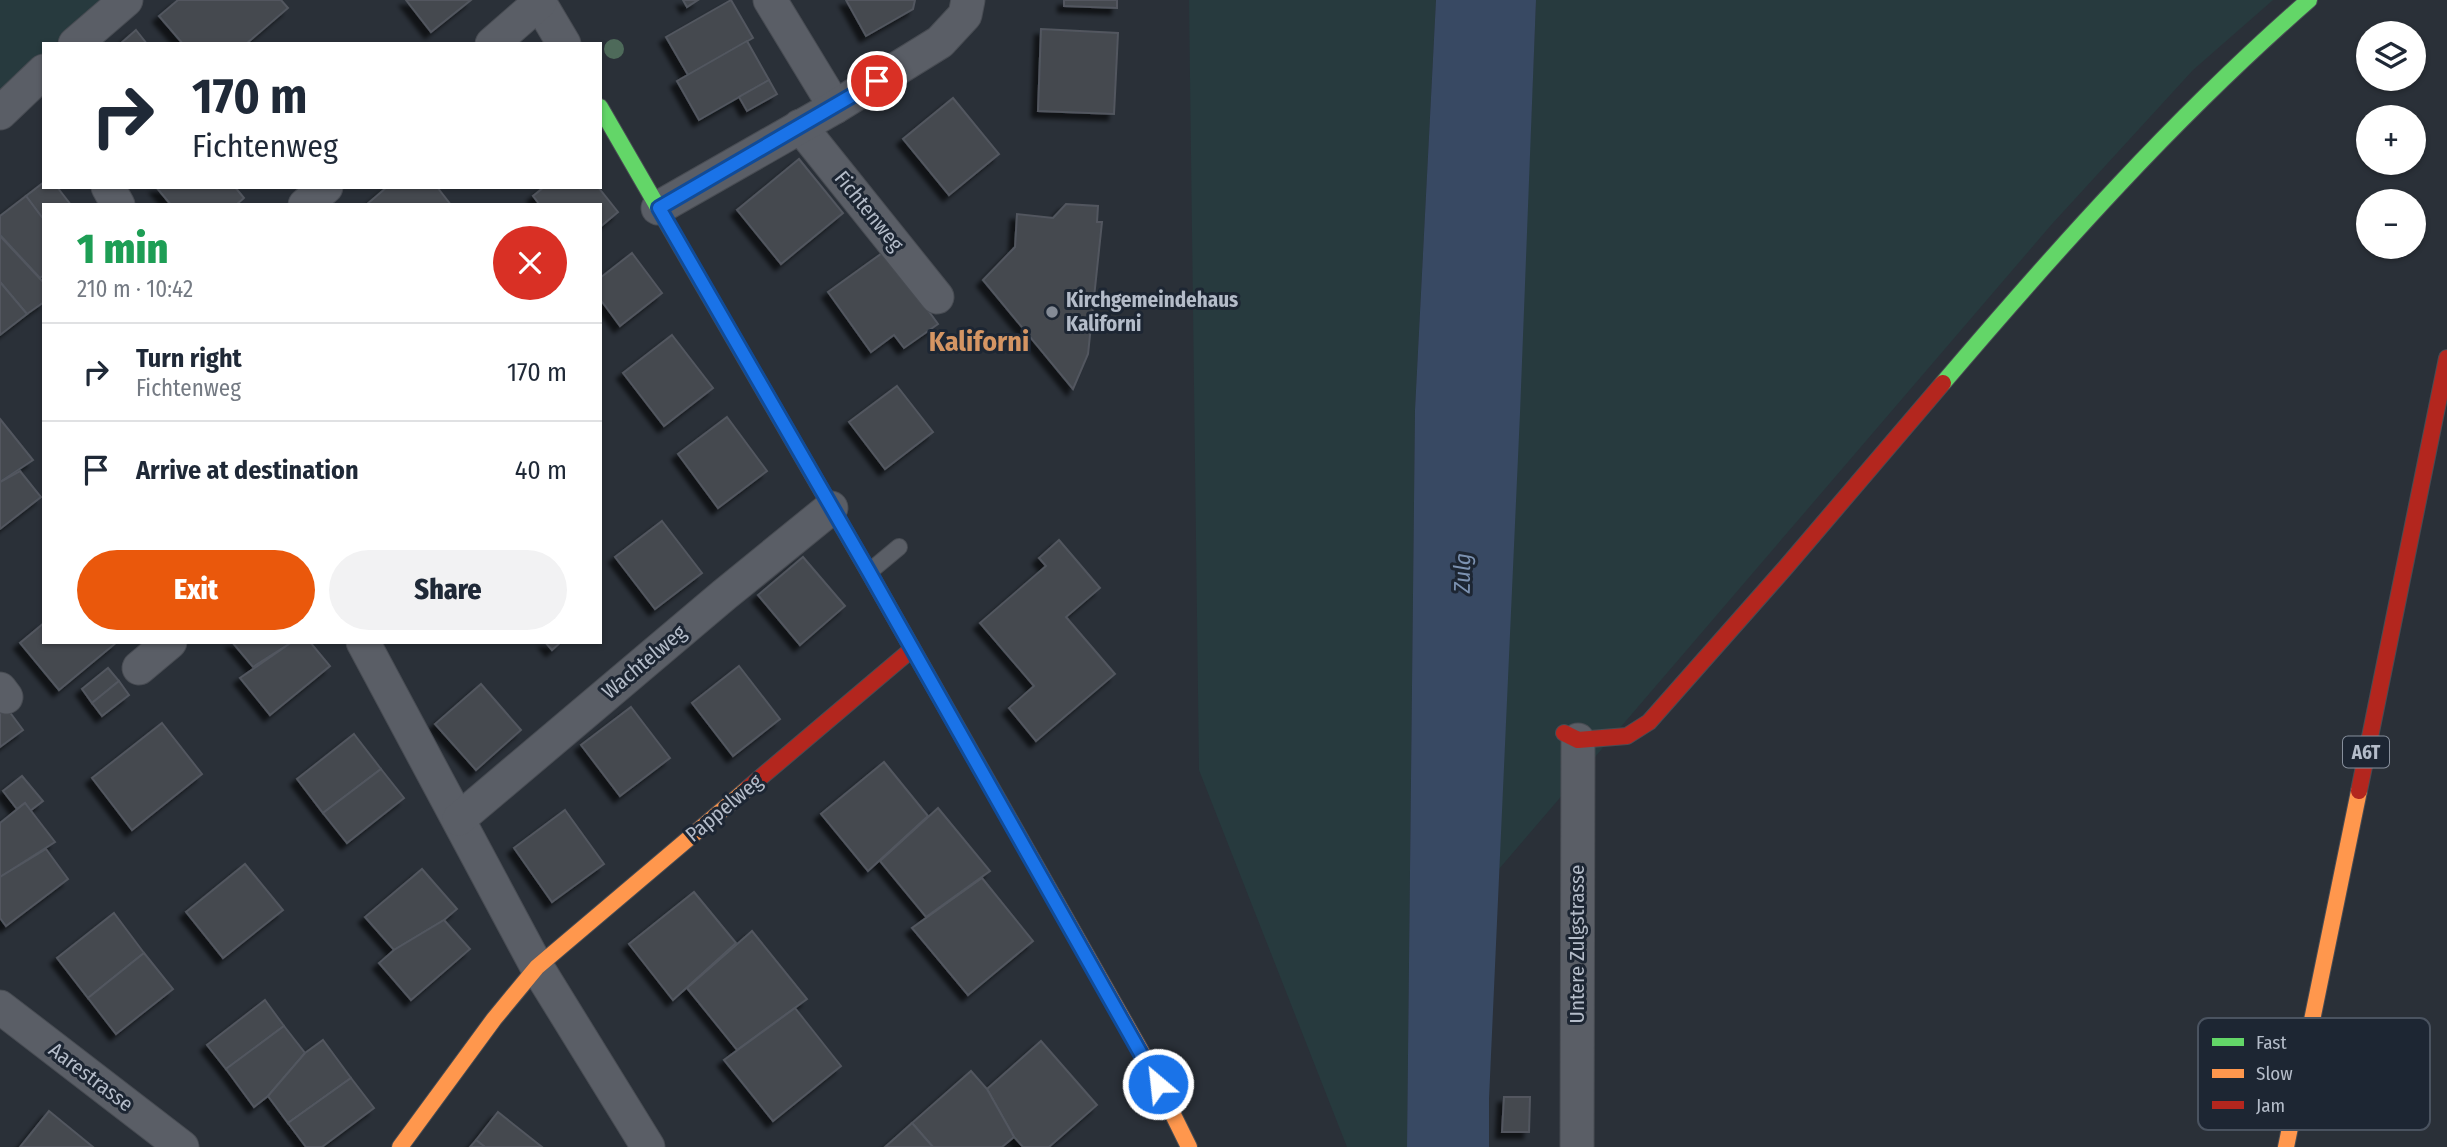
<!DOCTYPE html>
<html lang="en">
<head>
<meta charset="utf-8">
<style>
	:root { --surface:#fff; --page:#f2f2f3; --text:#1f2937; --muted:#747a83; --line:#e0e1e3; --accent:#ea580c }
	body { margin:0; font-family:"Fira Sans Condensed",sans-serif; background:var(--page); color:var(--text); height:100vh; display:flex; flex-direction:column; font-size:26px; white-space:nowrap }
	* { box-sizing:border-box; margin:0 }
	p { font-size:23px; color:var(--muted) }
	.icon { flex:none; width:38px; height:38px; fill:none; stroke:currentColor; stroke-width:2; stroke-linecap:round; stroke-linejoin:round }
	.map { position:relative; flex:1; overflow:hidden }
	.sheet { position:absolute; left:42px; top:203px; width:560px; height:441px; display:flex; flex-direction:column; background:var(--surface); border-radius:0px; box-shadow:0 2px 5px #0004 }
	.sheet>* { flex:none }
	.hud { position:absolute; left:42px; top:42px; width:560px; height:147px; border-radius:0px; box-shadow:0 2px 5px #0004; background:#fff; color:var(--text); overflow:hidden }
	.controls { position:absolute; left:2356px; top:21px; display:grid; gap:14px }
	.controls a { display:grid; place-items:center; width:70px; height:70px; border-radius:50%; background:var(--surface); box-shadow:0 2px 5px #0004; font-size:35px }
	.pin { position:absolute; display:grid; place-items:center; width:60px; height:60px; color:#fff; margin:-30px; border:4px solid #fff; border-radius:50%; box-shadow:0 2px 7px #0007 }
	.me { position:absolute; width:77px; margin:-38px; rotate:332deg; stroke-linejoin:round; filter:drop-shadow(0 0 5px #0008) }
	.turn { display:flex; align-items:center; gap:24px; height:147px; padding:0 35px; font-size:32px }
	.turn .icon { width:91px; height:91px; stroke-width:2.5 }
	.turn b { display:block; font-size:49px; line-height:60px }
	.round { display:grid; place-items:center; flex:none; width:74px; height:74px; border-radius:37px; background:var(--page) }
	.summary { display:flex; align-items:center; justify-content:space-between; height:119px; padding:0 35px }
	h1 { font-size:42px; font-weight:800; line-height:52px; color:#1e9e55 }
	.button { display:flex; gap:14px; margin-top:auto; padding:14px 35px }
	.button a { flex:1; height:80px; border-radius:42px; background:var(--accent); color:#fff; font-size:28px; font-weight:800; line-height:80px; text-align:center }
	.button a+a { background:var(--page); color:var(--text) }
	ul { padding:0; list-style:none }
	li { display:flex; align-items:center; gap:21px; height:98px; padding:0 35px; border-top:2px solid var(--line) }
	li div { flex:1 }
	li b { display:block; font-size:26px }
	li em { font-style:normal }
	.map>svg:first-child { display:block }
	.green { fill:#273a3e }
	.water { fill:#384963 }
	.building { fill:#444950; stroke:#52575f; stroke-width:2; filter:url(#shadow) }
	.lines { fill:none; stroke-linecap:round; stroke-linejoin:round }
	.lane-casing { stroke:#484c53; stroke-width:18 }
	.street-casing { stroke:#484c53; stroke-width:35 }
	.fast-casing { stroke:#484c53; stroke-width:18 }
	.slow-casing { stroke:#484c53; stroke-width:18 }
	.jam-casing { stroke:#484c53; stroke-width:18 }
	.lane { stroke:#5a5e66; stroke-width:16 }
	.street { stroke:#5a5e66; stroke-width:33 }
	.fast { stroke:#63d668; stroke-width:16 }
	.slow { stroke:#ff974d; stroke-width:16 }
	.jam { stroke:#b3261e; stroke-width:16 }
	.tree { fill:#4e6a5a }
	.route-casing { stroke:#114b97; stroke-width:18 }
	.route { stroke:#1a73e8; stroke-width:12 }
	.poi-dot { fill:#848b96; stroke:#1d2633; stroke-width:2.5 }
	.labels { text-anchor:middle; stroke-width:6; stroke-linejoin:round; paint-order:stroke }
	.shield { fill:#1d2633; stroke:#878f9c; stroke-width:2 }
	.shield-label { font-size:19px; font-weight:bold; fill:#b4bcc9 }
	.street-label { font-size:21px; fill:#b4bcc9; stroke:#1d2633 }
	.poi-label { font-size:21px; font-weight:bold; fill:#b4bcc9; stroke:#1d2633; text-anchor:start }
	.water-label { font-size:23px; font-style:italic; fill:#7c92b1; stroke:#1d2633 }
	.district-label { font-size:28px; font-weight:bold; fill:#d59563; stroke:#1d2633 }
	.key { fill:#1d2633; stroke:#4a5360; stroke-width:2 }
	.key-label { font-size:19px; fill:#b4bcc9 }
</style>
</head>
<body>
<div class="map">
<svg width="2447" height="1147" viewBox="0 0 2447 1147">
	<defs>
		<filter id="shadow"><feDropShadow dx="-6" dy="6" stdDeviation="2" flood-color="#0009"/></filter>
	</defs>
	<rect width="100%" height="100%" fill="#2a3038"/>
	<g class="green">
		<polygon points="0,0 107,0 54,44 44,44 44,52 0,92"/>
		<polygon points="1189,0 1436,0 1415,410 1407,1147 1347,1147 1199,770"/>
		<polygon points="1536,0 2273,0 2193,70 2052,224 1499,869"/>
	</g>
	<polygon class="water" points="1436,0 1536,0 1520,413 1489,1099 1489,1147 1407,1147 1415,410"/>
	<g class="building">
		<polygon points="178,0 281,0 288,8 246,44 183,44 159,16"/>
		<polygon points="406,0 471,0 431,32"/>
		<polygon points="683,0 698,0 687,7"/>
		<polygon points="731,0 753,38 688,75 666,37"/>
		<polygon points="846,0 915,0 913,9 866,36"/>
		<polygon points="1064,0 1117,0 1117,8 1064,6"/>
		<polygon points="1041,29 1118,33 1114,114 1038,111"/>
		<polygon points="136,30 147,44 120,44"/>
		<polygon points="747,41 769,80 699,120 677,81"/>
		<polygon points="769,80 777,94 747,111 739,97"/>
		<polygon points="953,98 999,154 949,195 903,139"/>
		<polygon points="799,159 843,213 781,264 737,210"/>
		<polygon points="44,182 44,187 57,187 71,205 44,205 44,220 26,196"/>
		<polygon points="156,187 235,187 244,198 236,205 171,205"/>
		<polygon points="387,187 437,187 451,205 366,205"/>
		<polygon points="544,187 598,187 618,212 600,227 600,205 540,205 533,196"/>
		<polygon points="26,196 44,220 44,275 40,278 0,235 0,216"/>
		<polygon points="1066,204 1098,206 1097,222 1102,222 1088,354 1073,389 983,280 1015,247 1017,214 1053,218"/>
		<polygon points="0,236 44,283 44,302 27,314 0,282"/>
		<polygon points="885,251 938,324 904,348 894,335 871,352 828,292"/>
		<polygon points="632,253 662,293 620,326 600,299 600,278"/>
		<polygon points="0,282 27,314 0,335"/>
		<polygon points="672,335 713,388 664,426 623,373"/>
		<polygon points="897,386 933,432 885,469 849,422"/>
		<polygon points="727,417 767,471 718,508 678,454"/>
		<polygon points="0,419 33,460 0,482"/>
		<polygon points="20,471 41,497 0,529 0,482"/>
		<polygon points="662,521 702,573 655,609 615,557"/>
		<polygon points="1059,540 1100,588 1066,617 1115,674 1036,741 1009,708 1034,686 980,623 1046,566 1039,558"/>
		<polygon points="803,557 845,606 800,645 758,595"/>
		<polygon points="44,623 44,642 117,642 59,690 20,643"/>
		<polygon points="232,642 292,642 253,667"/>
		<polygon points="292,642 310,642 330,666 270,715 240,678"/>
		<polygon points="545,642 561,642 552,650"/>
		<polygon points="739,666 780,719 733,756 692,703"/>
		<polygon points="108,668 119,681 92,703 82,689"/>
		<polygon points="119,681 129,695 102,716 92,703"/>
		<polygon points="481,684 521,730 476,770 435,724"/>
		<polygon points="0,699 23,730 0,747"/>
		<polygon points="631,707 670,758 620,796 581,745"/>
		<polygon points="162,723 202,774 132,830 92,778"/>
		<polygon points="354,734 381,769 323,813 297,779"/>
		<polygon points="884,762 928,816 868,871 821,814"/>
		<polygon points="381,769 404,798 347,843 323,813"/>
		<polygon points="22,776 43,801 30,811 25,803 17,809 3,791"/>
		<polygon points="25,803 55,842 0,877 0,823"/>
		<polygon points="938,808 990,871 926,917 880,861"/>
		<polygon points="565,810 604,864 552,902 514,848"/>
		<polygon points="46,849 68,879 6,926 0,918 0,877"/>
		<polygon points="245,864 283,910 223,958 186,912"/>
		<polygon points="422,869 457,909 444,920 394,950 365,917"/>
		<polygon points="982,878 1033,941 968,995 912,928"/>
		<polygon points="694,892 736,943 673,1000 629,944"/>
		<polygon points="114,913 144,953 88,998 57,958"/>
		<polygon points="444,920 470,949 411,1000 379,963 394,950"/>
		<polygon points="752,931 807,999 737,1050 687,988"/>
		<polygon points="144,953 173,989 116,1034 88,998"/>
		<polygon points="265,1000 284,1026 226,1069 207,1045"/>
		<polygon points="795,1008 841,1066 773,1121 724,1060"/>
		<polygon points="284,1026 305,1053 268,1096 254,1107 226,1069"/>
		<polygon points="323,1040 351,1078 288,1123 268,1096 305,1053"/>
		<polygon points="1041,1041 1097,1105 1049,1147 1023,1147 1014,1137 987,1089"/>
		<polygon points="971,1071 987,1089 1014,1137 1002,1147 933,1147 912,1123"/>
		<polygon points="351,1078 374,1108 322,1147 306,1147 288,1123"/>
		<polygon points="1504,1097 1530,1097 1529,1132 1502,1132"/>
		<polygon points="49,1111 93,1147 20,1147"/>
		<polygon points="498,1112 542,1147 485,1147 476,1140"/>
		<polygon points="912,1123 933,1147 885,1147"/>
		<polygon points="476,1140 485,1147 470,1147"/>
	</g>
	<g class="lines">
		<g class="lane-casing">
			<polyline id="lane" points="869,572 899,547"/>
		</g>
		<g class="street-casing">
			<g id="street">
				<polyline points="538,0 564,44"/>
				<polyline points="770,0 835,107"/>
				<polyline points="75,44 126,0"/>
				<polyline points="492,44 540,2"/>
				<polyline points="0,113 44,71"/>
				<polyline points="800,126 937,297"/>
				<polyline points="108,187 118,205"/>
				<polyline points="305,205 326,187"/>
				<polyline points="658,208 835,107 940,42 965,15 968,0"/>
				<polyline points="363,642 537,967 648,1147"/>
				<polyline points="139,668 170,642"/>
				<polyline points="0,689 6,697"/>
				<polyline points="459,819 724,595 831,508"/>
				<polyline points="0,1007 182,1147"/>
				<polyline points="1577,1147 1578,740"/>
			</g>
		</g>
		<g class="fast-casing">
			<g id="fast">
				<polyline points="600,107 874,581"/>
				<path d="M1943 383C2058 248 2175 117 2309 0"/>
			</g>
		</g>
		<g class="slow-casing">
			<g id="slow">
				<polyline points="874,581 1146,1060 1189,1147"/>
				<polyline points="400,1147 494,1019 537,967 747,789"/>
				<polyline points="2286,1147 2359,791"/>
			</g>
		</g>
		<g class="jam-casing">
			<g id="jam">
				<polyline points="1564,733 1578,740 1627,736 1649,722 1786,567 1943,383"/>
				<polyline points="747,789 911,650"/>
				<polyline points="2359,791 2447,358"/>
			</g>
		</g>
		<use href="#lane" class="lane"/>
		<use href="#street" class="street"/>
		<use href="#fast" class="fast"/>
		<use href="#slow" class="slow"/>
		<use href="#jam" class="jam"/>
	</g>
	<circle class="tree" cx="614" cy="49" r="10"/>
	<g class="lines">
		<g class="route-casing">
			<polyline id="route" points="877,81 659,208 869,572 1158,1084"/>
		</g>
		<use href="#route" class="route"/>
	</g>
	<circle class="poi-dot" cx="1052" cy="312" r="7"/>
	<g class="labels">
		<rect class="shield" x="2343" y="736.5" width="46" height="31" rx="5"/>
		<g class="shield-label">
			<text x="2366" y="759">A6T</text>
		</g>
		<g class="street-label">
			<text transform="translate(869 211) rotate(51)" y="7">Fichtenweg</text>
			<text transform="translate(644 662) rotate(-40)" y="7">Wachtelweg</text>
			<text transform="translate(724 808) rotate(-40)" y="7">Pappelweg</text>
			<text transform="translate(1577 944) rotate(-90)" y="7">Untere Zulgstrasse</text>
			<text transform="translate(91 1077) rotate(37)" y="7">Aarestrasse</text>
		</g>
		<g class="poi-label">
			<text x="1066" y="307">Kirchgemeindehaus<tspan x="1066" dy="24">Kaliforni</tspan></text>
		</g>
		<g class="water-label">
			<text transform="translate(1462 573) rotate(-89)" y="8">Zulg</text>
		</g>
		<g class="district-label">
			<text x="979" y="351">Kaliforni</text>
		</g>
	</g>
	<rect x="2198" y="1018" width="232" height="112" rx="10" class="key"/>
	<rect x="2212" y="1038" width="32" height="8" fill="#63d668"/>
	<rect x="2212" y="1069" width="32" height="9" fill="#ff974d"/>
	<rect x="2212" y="1101" width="32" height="8" fill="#b3261e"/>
	<g class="key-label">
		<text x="2256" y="1049">Fast</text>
		<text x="2256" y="1080">Slow</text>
		<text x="2256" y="1112">Jam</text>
	</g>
</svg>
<div class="controls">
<a><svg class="icon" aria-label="layers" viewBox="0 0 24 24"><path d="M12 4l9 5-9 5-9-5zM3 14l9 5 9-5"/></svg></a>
<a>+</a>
<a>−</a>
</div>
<div class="pin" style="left:877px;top:81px;background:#d93025"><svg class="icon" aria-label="arrive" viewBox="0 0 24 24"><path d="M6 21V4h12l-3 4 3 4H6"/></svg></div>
<svg class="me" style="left:1158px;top:1084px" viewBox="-20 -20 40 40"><circle r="17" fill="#1a73e8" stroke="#fff" stroke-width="3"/><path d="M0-11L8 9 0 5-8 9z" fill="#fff"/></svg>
<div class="hud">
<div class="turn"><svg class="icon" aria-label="right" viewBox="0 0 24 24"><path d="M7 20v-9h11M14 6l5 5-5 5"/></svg><div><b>170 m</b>Fichtenweg</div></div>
</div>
<section class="sheet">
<div class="summary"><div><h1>1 min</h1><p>210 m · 10:42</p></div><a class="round" style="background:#d93025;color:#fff"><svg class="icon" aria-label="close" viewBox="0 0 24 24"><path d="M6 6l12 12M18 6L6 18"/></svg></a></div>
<ul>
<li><svg class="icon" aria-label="right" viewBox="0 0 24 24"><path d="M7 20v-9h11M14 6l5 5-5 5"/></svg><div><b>Turn right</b><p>Fichtenweg</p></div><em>170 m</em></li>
<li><svg class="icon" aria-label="arrive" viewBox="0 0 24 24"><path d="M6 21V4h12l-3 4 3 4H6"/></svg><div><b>Arrive at destination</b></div><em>40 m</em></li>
</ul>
<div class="button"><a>Exit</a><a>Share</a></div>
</section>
</div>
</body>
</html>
